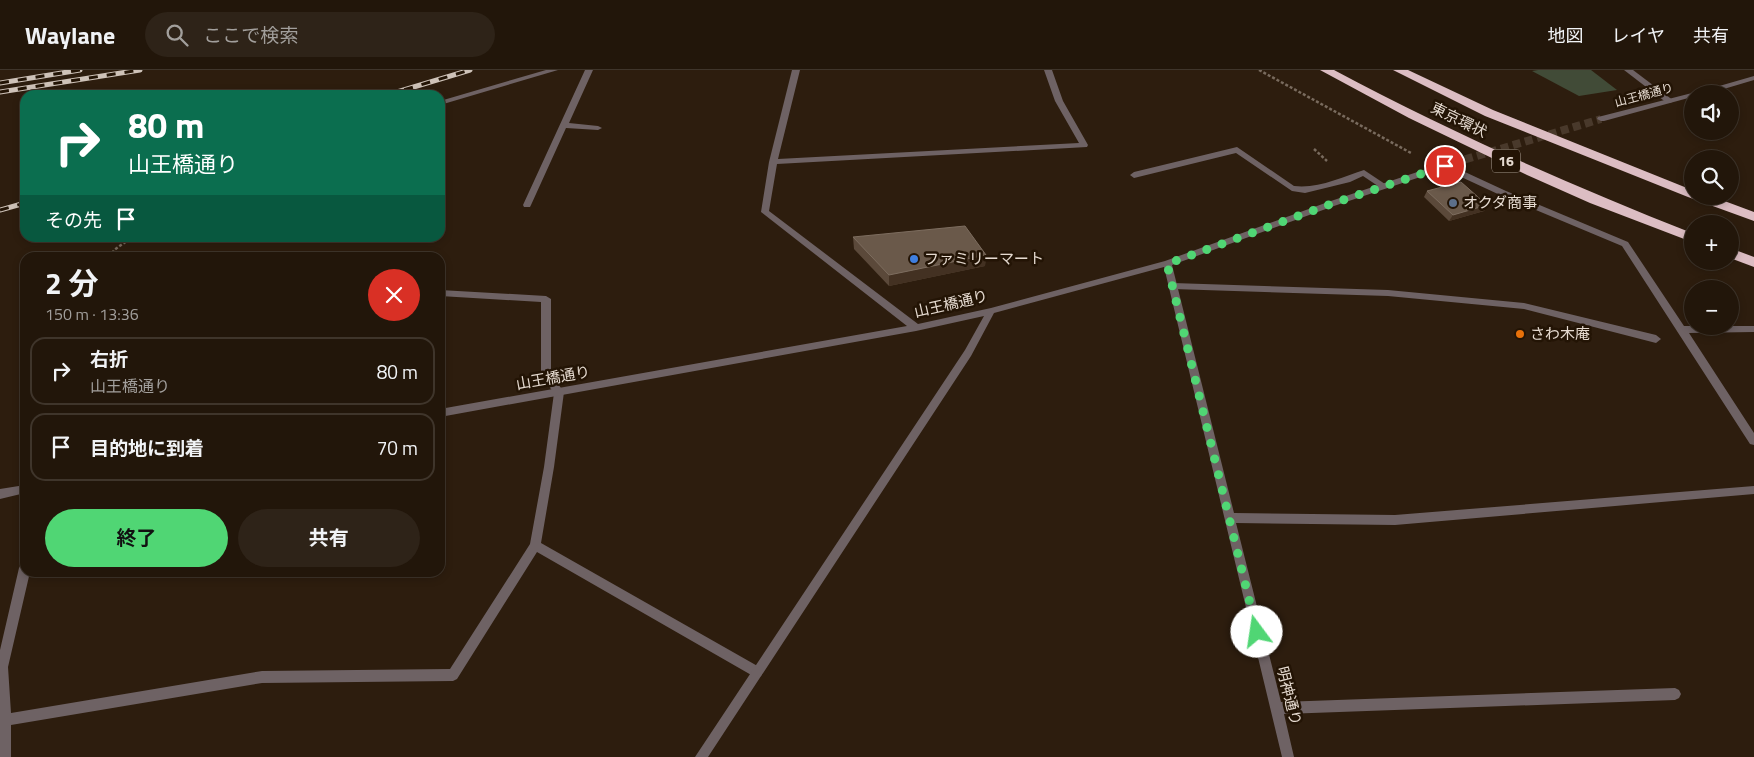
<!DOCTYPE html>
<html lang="ja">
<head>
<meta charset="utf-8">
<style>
	:root { --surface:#22160a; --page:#2e2318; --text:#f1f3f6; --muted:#a29f9c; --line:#3f352b; --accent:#50d674 }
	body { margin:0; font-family:"Titillium Web","Noto Sans JP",sans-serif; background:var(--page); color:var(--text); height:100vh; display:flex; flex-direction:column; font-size:19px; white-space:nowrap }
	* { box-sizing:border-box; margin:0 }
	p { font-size:16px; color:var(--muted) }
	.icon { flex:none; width:28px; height:28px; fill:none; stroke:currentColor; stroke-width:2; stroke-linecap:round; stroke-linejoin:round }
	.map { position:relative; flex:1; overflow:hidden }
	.panel { position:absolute; left:20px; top:182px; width:425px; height:325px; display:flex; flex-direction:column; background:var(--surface); border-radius:15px; box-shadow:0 2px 8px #0003,0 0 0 1px var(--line) }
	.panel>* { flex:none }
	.top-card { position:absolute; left:20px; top:20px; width:425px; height:152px; border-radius:15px; box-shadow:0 2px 8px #0003,0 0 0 1px var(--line); background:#0b6e4f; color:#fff; overflow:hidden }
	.tools { position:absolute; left:1684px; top:15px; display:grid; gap:10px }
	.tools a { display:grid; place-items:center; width:55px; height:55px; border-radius:50%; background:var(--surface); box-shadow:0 2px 8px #0003,0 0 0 1px var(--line); font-size:25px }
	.pin { position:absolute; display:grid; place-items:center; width:42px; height:42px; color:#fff; margin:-21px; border:2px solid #fff; border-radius:50%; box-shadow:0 1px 5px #0007 }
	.me { position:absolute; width:55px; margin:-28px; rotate:346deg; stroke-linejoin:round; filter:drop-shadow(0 0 4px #0008) }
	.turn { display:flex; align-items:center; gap:18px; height:105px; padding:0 25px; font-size:22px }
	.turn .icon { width:65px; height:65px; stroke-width:2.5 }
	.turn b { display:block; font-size:35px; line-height:42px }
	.then { display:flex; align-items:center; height:48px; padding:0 25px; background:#0003; gap:10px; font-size:19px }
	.round { display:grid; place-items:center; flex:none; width:52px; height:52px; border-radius:26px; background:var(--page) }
	.overview { display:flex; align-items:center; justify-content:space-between; height:85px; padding:0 25px }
	h1 { font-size:30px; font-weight:700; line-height:38px }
	.button { display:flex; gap:10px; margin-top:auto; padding:10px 25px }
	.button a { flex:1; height:58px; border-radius:30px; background:var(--accent); color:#111; font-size:20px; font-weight:700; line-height:58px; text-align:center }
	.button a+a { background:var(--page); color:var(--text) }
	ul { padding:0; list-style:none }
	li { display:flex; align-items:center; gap:15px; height:68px; margin:0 10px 8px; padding:0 15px; border:2px solid var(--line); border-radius:15px }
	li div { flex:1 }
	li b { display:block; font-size:19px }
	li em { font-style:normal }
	header { display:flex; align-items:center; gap:30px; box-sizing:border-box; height:70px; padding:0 25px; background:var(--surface); border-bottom:1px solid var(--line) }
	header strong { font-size:24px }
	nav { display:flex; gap:28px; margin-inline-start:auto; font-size:18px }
	.search { width:350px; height:45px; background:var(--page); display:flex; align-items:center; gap:12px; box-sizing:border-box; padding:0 18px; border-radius:28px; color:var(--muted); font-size:19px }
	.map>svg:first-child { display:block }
	.green { fill:#414b37 }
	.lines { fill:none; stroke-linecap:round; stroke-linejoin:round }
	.street-tunnel { stroke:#49392b; stroke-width:8; stroke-dasharray:8 4.5; stroke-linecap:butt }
	.path { stroke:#796b5e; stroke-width:2.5; stroke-dasharray:3 2; stroke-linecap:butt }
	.lane { fill:#6e6264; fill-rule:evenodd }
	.street { fill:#6e6264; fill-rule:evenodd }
	.highway { fill:#dcbdc3; fill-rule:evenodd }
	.rail-casing { stroke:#cec2b8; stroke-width:5 }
	.rail { stroke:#231405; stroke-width:3; stroke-dasharray:9; stroke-linecap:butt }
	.wall { fill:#5b493a }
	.shaded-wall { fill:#433122 }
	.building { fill:#6a594a; stroke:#7d6d5f }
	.route { stroke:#50d674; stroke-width:9; stroke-dasharray:0 16.2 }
	.service-dot { fill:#5c6f8a; stroke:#231405; stroke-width:2 }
	.shop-dot { fill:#3f7fe0; stroke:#231405; stroke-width:2 }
	.food-dot { fill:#e8710a; stroke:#231405; stroke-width:2 }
	.labels { text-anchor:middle; stroke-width:5; stroke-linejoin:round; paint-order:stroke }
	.far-street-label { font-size:12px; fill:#e5dad0; stroke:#231405 }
	.shield { fill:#231405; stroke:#ab9f93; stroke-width:1 }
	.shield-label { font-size:14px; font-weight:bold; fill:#e5dad0 }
	.street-label { font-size:15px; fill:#e5dad0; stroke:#231405 }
	.poi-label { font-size:15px; fill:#e5dad0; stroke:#231405; text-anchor:start }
</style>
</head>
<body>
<header>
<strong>Waylane</strong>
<div class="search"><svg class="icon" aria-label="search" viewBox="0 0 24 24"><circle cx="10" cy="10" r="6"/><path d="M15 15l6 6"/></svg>ここで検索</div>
<nav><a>地図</a><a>レイヤ</a><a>共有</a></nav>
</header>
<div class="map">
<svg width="1754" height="687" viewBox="0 0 1754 687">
	<rect width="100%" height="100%" fill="#2d1d0e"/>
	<polygon class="green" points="1538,0 1591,0 1617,20 1579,26 1532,1"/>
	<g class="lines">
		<polyline class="street-tunnel" points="1453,93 1601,49"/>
		<g class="path">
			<polyline points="1259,0 1411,83"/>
			<polyline points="1314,79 1327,91"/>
			<polyline points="111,188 114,180 131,168"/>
		</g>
		<g class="lane">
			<polygon points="585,0 593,0 569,53 598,56 602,58 598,60 566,58 531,135 530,137 524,137 523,135"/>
			<polygon points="1624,0 1633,0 1674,31 1670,33 1667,33"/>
			<path d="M1237 77 1294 116C1318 119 1342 107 1364 100L1388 116 1384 119 1381 118 1363 106 1350 112 1305 123 1292 121 1236 83 1134 108 1130 105 1134 102Z"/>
			<polygon points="1173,213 1388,220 1524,233 1656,265 1661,269 1656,273 1524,239 1388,226 1173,219 1168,216"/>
			<polygon points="440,220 546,226 551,229 551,305 564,322 554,397 541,473 761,598 763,602 761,606 757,608 753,606 537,482 457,609 453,611 262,613 11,655 11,687 0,687 0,580 19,498 21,494 25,493 25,502 30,502 8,597 11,643 262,601 450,599 530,474 544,397 554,323 541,306 541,232 440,226"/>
		</g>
		<g class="street">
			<polygon points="546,0 558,0 440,35 440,31"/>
			<polygon points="792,0 800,0 778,89 1079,73 1055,31 1044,0 1052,0 1063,31 1088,75 1087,77 777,94 769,141 918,254 991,238 1165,191 1328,132 1453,90 1457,93 1452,96 1506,121 1628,172 1684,256 1754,256 1754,262 1689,263 1754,363 1754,375 1750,374 1622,176 1500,125 1444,99 1334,136 1172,195 1234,443 1395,445 1754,416 1754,424 1395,455 1236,453 1281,632 1675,618 1679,620 1681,624 1679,628 1675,630 1284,644 1294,687 1282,687 1164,197 994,243 971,286 708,687 695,687 965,280 984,246 916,261 440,347 440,339 907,256 761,142 769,92"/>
			<polygon points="1754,6 1754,10 1707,24 1692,24 1692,27 1604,51 1601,51 1597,49 1598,47 1692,23 1695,23"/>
			<polygon points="25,415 25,423 0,429 0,419"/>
		</g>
		<g class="highway">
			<path d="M1320 0H1334C1450 62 1570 115 1692 163V172L1590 133 1527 105 1409 48Z"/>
			<polygon points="1393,0 1408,0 1493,40 1692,120 1692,126 1711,126 1754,142 1754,151 1688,127 1485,46"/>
			<polygon points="1730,178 1754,187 1754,197 1730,188"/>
		</g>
		<g class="rail-casing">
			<g id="rail">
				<polyline points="0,13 80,0"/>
				<polyline points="0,22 140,0"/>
				<polyline points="387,25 470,0"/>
				<polyline points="0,140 25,133"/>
			</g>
		</g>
		<use href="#rail" class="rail"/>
	</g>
	<g class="wall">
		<polygon points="1427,121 1487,135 1484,141 1449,151 1424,127"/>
		<polygon points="853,167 986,185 985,196 889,216 854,179"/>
	</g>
	<g class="shaded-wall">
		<polygon points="1487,135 1484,141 1449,151 1453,145"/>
		<polygon points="986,185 985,196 889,216 889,205"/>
	</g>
	<g class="building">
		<polygon points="1461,112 1487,135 1453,145 1427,121"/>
		<polygon points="965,156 986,185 889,205 853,167"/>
	</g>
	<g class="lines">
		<polyline class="route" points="1257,562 1167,194 1331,134 1445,96"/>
	</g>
	<circle class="service-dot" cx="1453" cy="133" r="5"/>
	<circle class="shop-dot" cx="914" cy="189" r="5"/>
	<circle class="food-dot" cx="1520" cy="264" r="5"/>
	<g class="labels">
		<g class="far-street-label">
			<text transform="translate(1644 25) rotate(-15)" y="4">山王橋通り</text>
		</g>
		<rect class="shield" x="1492" y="79.5" width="28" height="23" rx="4"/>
		<g class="shield-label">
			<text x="1506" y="96">16</text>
		</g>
		<g class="street-label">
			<text transform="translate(1459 50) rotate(26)" y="5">東京環状</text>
			<text transform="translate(951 234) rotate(-13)" y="5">山王橋通り</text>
			<text transform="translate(553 308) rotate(-10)" y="5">山王橋通り</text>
			<text transform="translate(1289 626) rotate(76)" y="5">明神通り</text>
		</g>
		<g class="poi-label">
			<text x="1463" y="138">オクダ商事</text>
			<text x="924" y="194">ファミリーマート</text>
			<text x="1530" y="269">さわ木庵</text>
		</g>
	</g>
</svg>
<div class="tools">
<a><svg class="icon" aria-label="sound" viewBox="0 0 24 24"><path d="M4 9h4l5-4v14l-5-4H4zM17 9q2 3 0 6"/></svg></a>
<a><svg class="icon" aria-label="search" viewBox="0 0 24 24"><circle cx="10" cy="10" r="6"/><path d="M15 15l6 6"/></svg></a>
<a>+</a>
<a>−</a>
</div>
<div class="pin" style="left:1445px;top:96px;background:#d93025"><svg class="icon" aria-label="arrive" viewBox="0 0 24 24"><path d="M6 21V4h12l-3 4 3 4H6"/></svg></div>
<svg class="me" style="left:1257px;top:562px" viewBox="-20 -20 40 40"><circle r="19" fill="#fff"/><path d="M0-13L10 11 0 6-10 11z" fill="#50d674"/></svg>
<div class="top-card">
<div class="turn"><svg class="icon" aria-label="right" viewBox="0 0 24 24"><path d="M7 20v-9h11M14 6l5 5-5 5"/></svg><div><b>80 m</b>山王橋通り</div></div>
<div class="then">その先<svg class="icon" aria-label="arrive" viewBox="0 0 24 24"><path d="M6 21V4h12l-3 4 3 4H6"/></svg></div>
</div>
<section class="panel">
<div class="overview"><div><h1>2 分</h1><p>150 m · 13:36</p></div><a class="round" style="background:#d93025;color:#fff"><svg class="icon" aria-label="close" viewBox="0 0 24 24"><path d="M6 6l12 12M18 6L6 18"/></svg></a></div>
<ul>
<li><svg class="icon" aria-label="right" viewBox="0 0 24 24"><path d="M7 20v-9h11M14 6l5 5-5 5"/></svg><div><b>右折</b><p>山王橋通り</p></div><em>80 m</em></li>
<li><svg class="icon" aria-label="arrive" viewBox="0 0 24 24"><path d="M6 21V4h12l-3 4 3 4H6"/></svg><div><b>目的地に到着</b></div><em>70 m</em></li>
</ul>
<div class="button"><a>終了</a><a>共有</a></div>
</section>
</div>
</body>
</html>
